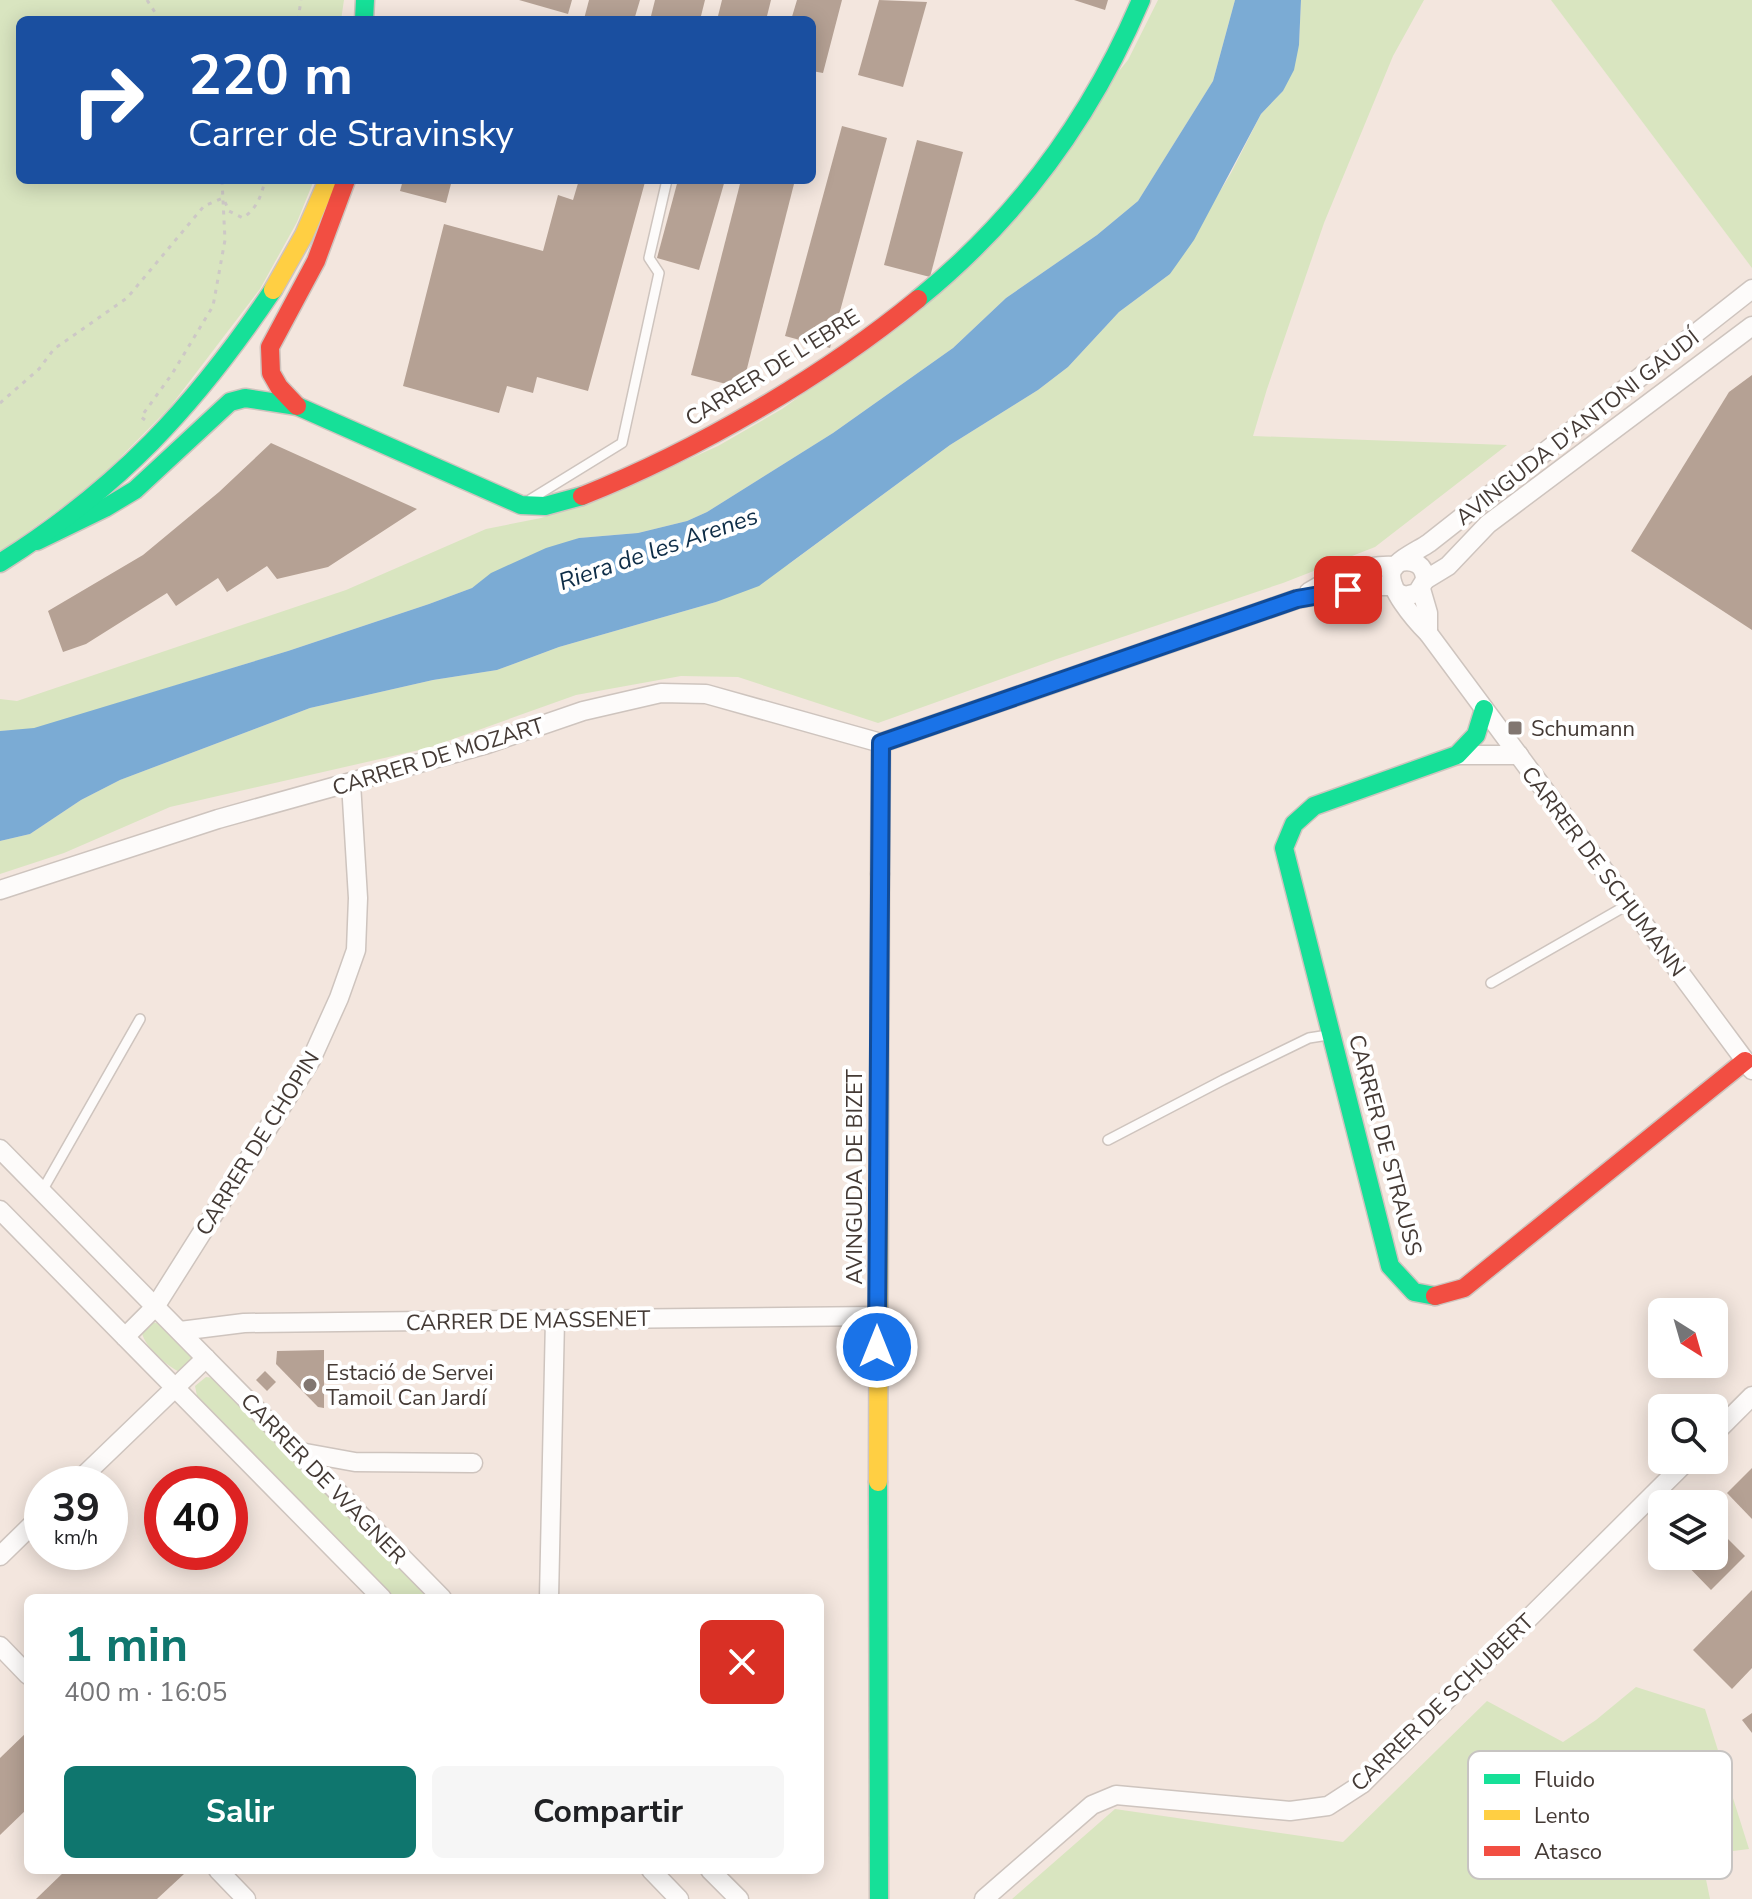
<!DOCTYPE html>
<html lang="es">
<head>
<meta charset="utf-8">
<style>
	:root { --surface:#fff; --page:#f6f6f6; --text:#202124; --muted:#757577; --accent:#0f766e }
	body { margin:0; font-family:"Nunito Sans",sans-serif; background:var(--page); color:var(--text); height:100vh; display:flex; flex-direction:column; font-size:30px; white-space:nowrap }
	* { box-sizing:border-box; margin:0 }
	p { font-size:26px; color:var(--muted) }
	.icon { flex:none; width:44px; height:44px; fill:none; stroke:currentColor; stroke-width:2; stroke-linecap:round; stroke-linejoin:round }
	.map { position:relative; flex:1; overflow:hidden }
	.sheet { position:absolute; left:24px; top:1594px; width:800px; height:280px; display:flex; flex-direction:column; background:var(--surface); border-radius:12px; box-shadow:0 4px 20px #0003 }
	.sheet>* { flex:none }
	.top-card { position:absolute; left:16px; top:16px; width:800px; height:168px; border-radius:12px; box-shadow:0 4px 20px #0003; background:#1a4fa0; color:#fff; overflow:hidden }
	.needle { width:52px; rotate:143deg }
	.fabs { position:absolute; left:1648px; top:1298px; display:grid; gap:16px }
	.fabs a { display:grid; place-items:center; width:80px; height:80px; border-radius:12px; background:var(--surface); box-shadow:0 4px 20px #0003; font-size:40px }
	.speed { position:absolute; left:24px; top:1466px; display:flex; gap:16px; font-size:40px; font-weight:700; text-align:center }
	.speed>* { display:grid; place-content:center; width:104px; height:104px; border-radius:50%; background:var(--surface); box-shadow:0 4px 20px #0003; line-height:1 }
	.speed small { font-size:20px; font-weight:400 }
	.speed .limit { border:12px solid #d22; background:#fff; color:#111 }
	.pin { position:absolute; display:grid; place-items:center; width:68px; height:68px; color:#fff; margin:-34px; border-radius:16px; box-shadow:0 4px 12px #0006 }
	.me { position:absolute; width:88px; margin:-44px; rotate:0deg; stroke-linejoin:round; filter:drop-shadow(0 0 6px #0008) }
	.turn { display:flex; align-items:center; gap:28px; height:168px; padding:0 40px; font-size:36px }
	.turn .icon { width:104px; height:104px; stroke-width:2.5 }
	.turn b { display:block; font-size:56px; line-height:68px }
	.round { display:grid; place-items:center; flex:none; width:84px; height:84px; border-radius:12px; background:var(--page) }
	.summary { display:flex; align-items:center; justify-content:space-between; height:136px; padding:0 40px }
	h1 { font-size:48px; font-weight:700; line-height:60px; color:var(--accent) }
	.button { display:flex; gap:16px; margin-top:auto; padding:16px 40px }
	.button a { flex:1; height:92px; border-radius:12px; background:var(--accent); color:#fff; font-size:32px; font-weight:700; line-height:92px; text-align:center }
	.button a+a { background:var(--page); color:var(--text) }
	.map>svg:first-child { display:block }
	.green { fill:#d9e5c0 }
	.water { fill:#7babd4 }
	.building { fill:#b5a194 }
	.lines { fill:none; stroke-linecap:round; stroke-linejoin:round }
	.lane-casing { stroke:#cec4be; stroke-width:12 }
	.street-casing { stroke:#cec4be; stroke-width:21 }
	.fast-casing { stroke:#cec4be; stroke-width:21 }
	.slow-casing { stroke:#cec4be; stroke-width:21 }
	.jam-casing { stroke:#cec4be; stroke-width:21 }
	.path { stroke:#cdc8c6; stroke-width:3; stroke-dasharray:4 6; stroke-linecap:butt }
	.lane { stroke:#fdfbfa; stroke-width:9 }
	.street { stroke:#fdfbfa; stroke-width:18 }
	.fast { stroke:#16e098; stroke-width:18 }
	.slow { stroke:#ffcf43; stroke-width:18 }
	.jam { stroke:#f24e42; stroke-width:18 }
	.route-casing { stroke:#114b97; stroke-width:20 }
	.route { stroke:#1a73e8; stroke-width:14 }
	.poi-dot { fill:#817670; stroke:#fff; stroke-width:3 }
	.labels { text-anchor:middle; stroke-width:8; stroke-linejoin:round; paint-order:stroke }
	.street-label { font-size:22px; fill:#443a35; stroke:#fff }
	.poi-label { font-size:22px; fill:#443a35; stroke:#fff; text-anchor:start }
	.water-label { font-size:24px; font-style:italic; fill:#0e2d47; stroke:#fff }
	.key { fill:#fff; stroke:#c7c4c2; stroke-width:2 }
	.key-label { font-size:22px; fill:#443a35 }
</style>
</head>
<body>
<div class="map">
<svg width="1752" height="1899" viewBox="0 0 1752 1899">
	<rect width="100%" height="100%" fill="#f3e6de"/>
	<g class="green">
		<polygon points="0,0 344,0 341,20 20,20 20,180 314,180 297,222 260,289 170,407 94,484 0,552"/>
		<polygon points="1158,0 1235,0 1213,81 1138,201 1097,235 1006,298 953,348 833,433 707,512 687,521 638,533 579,538 491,574 472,588 429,604 288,651 34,729 0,731 0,699 17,701 346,590 486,529 541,518 600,499 718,446 782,409 921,309 1128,60"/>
		<polygon points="1301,0 1424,0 1393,56 1324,223 1267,389 1253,436 1507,445 1375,547 1283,583 1057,659 878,723 738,677 681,676 576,695 428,748 170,807 64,853 0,874 0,841 30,834 81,800 120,780 310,708 433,680 497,670 559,647 716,602 789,564 950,445 1038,390 1068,367 1119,312 1170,274 1231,173 1261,114 1283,91 1299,45"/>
		<polygon points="1551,0 1752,0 1752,268"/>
		<path d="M152 1322 160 1324 192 1356 193 1360 180 1372C166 1366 145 1347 142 1333Z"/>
		<polygon points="206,1377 214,1378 433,1598 394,1598 198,1401 195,1386"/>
		<polygon points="1636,1687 1705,1709 1749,1849 1701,1855 1710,1899 1012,1899 1115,1809 1343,1842 1487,1701 1563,1742 1596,1720"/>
	</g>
	<polygon class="water" points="1235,0 1301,0 1299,45 1294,70 1283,91 1261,114 1194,240 1170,274 1119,312 1068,367 1038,390 950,445 759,586 716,602 559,647 497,670 433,680 310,708 120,780 81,800 30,834 0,841 0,731 34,728 288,651 429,604 472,588 491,573 546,548 579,538 638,533 687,521 707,512 833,433 953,348 1006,298 1097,235 1138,201 1213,81"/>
	<g class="building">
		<polygon points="519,0 572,0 568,14"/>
		<polygon points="589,0 640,0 634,20 588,20 584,19"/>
		<polygon points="655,0 705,0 700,20 650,20"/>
		<polygon points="722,0 771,0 766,20 717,20"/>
		<polygon points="797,0 842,0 823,73 812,71 812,20 791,20"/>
		<polygon points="879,0 927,2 903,87 858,75"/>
		<polygon points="1074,0 1108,0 1105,10"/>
		<polygon points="842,126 887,138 830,348 785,336"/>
		<polygon points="917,140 963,152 930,277 884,265"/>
		<polygon points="403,180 452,180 446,203 400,191"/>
		<polygon points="579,180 645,182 588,391 537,377 533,393 507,386 499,413 403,386 444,224 543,251 558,195 573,200"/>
		<polygon points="678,180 725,180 699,270 657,258"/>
		<polygon points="741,180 795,180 742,388 691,375"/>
		<polygon points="1752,375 1752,630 1631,551 1729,392"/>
		<polygon points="271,443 417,509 328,567 277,579 267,566 227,592 218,578 176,606 167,593 86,644 63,652 48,611 143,555 219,492"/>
		<polygon points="324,1350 324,1408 318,1407 276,1364 277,1351"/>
		<polygon points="265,1371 276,1382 267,1391 256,1380"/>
		<polygon points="1752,1468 1752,1519 1727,1493"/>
		<polygon points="1714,1525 1745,1556 1711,1590 1678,1556 1714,1556"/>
		<polygon points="1752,1590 1752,1668 1732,1689 1693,1650"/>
		<polygon points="1752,1713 1752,1733 1742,1720"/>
		<polygon points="28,1731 28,1808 0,1835 0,1758"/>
		<polygon points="66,1870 179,1870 184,1874 157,1899 36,1899"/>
	</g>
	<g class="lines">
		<g class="lane-casing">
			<g id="lane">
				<polyline points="531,499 622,443 659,273 649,258 667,180"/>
				<polyline points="1491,983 1629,904"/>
				<polyline points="1108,1140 1223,1080 1309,1038 1328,1035"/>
				<polyline points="42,1191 140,1019"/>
			</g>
		</g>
		<g class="street-casing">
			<g id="street">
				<path d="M1752 289 1429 543C1419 550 1400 558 1393 569 1383 584 1417 622 1428 633L1752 1070"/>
				<polyline points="1425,580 1448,566 1488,524 1752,326"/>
				<polyline points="1421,589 1428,613 1428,633"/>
				<path d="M1309 592C1335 576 1365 564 1395 566"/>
				<path d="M1398 593 1405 596 1417 593 1425 580C1425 565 1414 559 1400 562"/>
				<polyline points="1457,755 1519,755"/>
				<polyline points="0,890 218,819 484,745 583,711 661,693 706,694 881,743 1297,599 1368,586 1392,586"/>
				<polyline points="0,1149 442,1598"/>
				<polyline points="0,1210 382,1598"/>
				<polyline points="180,1331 244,1323 877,1316"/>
				<polyline points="125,1337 155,1307 311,1060 339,998 356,950 358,898 351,783"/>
				<polyline points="1714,1434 1752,1396"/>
				<polyline points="300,1452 355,1462 473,1463"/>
				<polyline points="75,1484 206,1358"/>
				<polyline points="0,1556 42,1515"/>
				<polyline points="549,1598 555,1319"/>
				<polyline points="0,1646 28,1675"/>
				<polyline points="218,1870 246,1899"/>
				<polyline points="651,1870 679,1899"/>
				<polyline points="710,1870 739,1899"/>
				<polyline points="984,1899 1092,1805 1116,1795 1290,1811 1328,1806 1362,1784 1688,1460"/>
			</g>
		</g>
		<g class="fast-casing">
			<g id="fast">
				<polyline points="364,20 365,0"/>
				<path d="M918 299C1018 218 1091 118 1141 0"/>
				<polyline points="37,541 105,508 135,490 230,402 245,398 297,406 521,505 545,506 582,496"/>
				<path d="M0 563C119 488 195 406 273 290"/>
				<polyline points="880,874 881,743"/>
				<polyline points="1435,1296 1414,1292 1390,1266 1284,848 1294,824 1314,806 1457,755 1476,735 1484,709"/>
				<polyline points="878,1482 879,1899"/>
			</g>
		</g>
		<g class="slow-casing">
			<g id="slow">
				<polyline points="273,290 304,235 328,180"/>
				<polyline points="878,1482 880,874"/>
			</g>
		</g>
		<g class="jam-casing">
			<g id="jam">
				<polyline points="297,406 279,387 271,373 270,347 316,261 346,180"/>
				<path d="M582 496C697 450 823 377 918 299"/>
				<polyline points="1435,1296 1464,1288 1745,1061"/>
			</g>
		</g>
		<g class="path">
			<polyline points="147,0 160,20"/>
			<polyline points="298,20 301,0"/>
			<path d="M225 202 229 211 243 218C257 208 261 197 265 180"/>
			<polyline points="0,403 39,369 54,349 127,298 204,206 223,198"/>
			<polyline points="145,420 141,417 172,374 213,306 225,240 222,180"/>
		</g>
		<use href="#lane" class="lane"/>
		<use href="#street" class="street"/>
		<use href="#fast" class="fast"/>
		<use href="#slow" class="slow"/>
		<use href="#jam" class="jam"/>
	</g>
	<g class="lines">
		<g class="route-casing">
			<polyline id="route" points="877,1347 881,743 1297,599 1348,590"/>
		</g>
		<use href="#route" class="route"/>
	</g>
	<g class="poi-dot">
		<rect x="1507" y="720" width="16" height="16" rx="4"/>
		<circle cx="310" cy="1385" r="8"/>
	</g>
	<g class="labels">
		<g class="street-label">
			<text transform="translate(772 367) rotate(-32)" y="8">CARRER DE L'EBRE</text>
			<text transform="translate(1577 427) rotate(-38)" y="8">AVINGUDA D'ANTONI GAUDÍ</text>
			<text transform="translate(438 756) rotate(-17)" y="8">CARRER DE MOZART</text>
			<text transform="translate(1604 871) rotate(53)" y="8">CARRER DE SCHUMANN</text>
			<text transform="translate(257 1143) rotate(-58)" y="8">CARRER DE CHOPIN</text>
			<text transform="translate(1386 1145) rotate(75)" y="8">CARRER DE STRAUSS</text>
			<text transform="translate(854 1177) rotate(-90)" y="8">AVINGUDA DE BIZET</text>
			<text transform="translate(528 1320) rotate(-1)" y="8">CARRER DE MASSENET</text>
			<text transform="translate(324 1478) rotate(46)" y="8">CARRER DE WAGNER</text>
			<text transform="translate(1442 1702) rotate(-44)" y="8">CARRER DE SCHUBERT</text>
		</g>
		<g class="poi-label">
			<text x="1531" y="736">Schumann</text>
			<text x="326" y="1380">Estació de Servei<tspan x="326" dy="25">Tamoil Can Jardí</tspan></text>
		</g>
		<g class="water-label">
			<text transform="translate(658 549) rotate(-19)" y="8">Riera de les Arenes</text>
		</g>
	</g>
	<rect x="1468" y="1751" width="264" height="128" rx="12" class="key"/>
	<rect x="1484" y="1774" width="36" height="10" fill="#16e098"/>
	<rect x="1484" y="1810" width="36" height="10" fill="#ffcf43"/>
	<rect x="1484" y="1846" width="36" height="10" fill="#f24e42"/>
	<g class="key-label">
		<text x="1534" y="1787">Fluido</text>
		<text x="1534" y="1823">Lento</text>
		<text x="1534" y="1859">Atasco</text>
	</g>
</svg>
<div class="fabs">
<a><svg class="needle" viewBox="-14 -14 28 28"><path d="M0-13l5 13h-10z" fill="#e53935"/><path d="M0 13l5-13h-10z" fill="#757577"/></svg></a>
<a><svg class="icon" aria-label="search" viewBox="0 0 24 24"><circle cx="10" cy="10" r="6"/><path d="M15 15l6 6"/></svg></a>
<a><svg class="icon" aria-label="layers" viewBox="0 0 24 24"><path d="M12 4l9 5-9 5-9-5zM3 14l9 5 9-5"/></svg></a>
</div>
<div class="speed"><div>39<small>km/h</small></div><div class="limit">40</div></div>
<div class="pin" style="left:1348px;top:590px;background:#d93025"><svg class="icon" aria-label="arrive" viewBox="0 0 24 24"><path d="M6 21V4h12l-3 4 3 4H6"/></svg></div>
<svg class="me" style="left:877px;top:1347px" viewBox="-20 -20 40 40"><circle r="17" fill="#1a73e8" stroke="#fff" stroke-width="3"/><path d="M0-11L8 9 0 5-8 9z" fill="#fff"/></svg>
<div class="top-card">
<div class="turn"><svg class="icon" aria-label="right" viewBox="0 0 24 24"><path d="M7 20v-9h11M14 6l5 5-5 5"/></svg><div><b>220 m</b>Carrer de Stravinsky</div></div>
</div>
<section class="sheet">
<div class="summary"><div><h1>1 min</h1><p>400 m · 16:05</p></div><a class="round" style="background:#d93025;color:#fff"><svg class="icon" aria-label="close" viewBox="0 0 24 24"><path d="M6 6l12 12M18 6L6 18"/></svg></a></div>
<div class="button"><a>Salir</a><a>Compartir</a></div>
</section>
</div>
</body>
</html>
